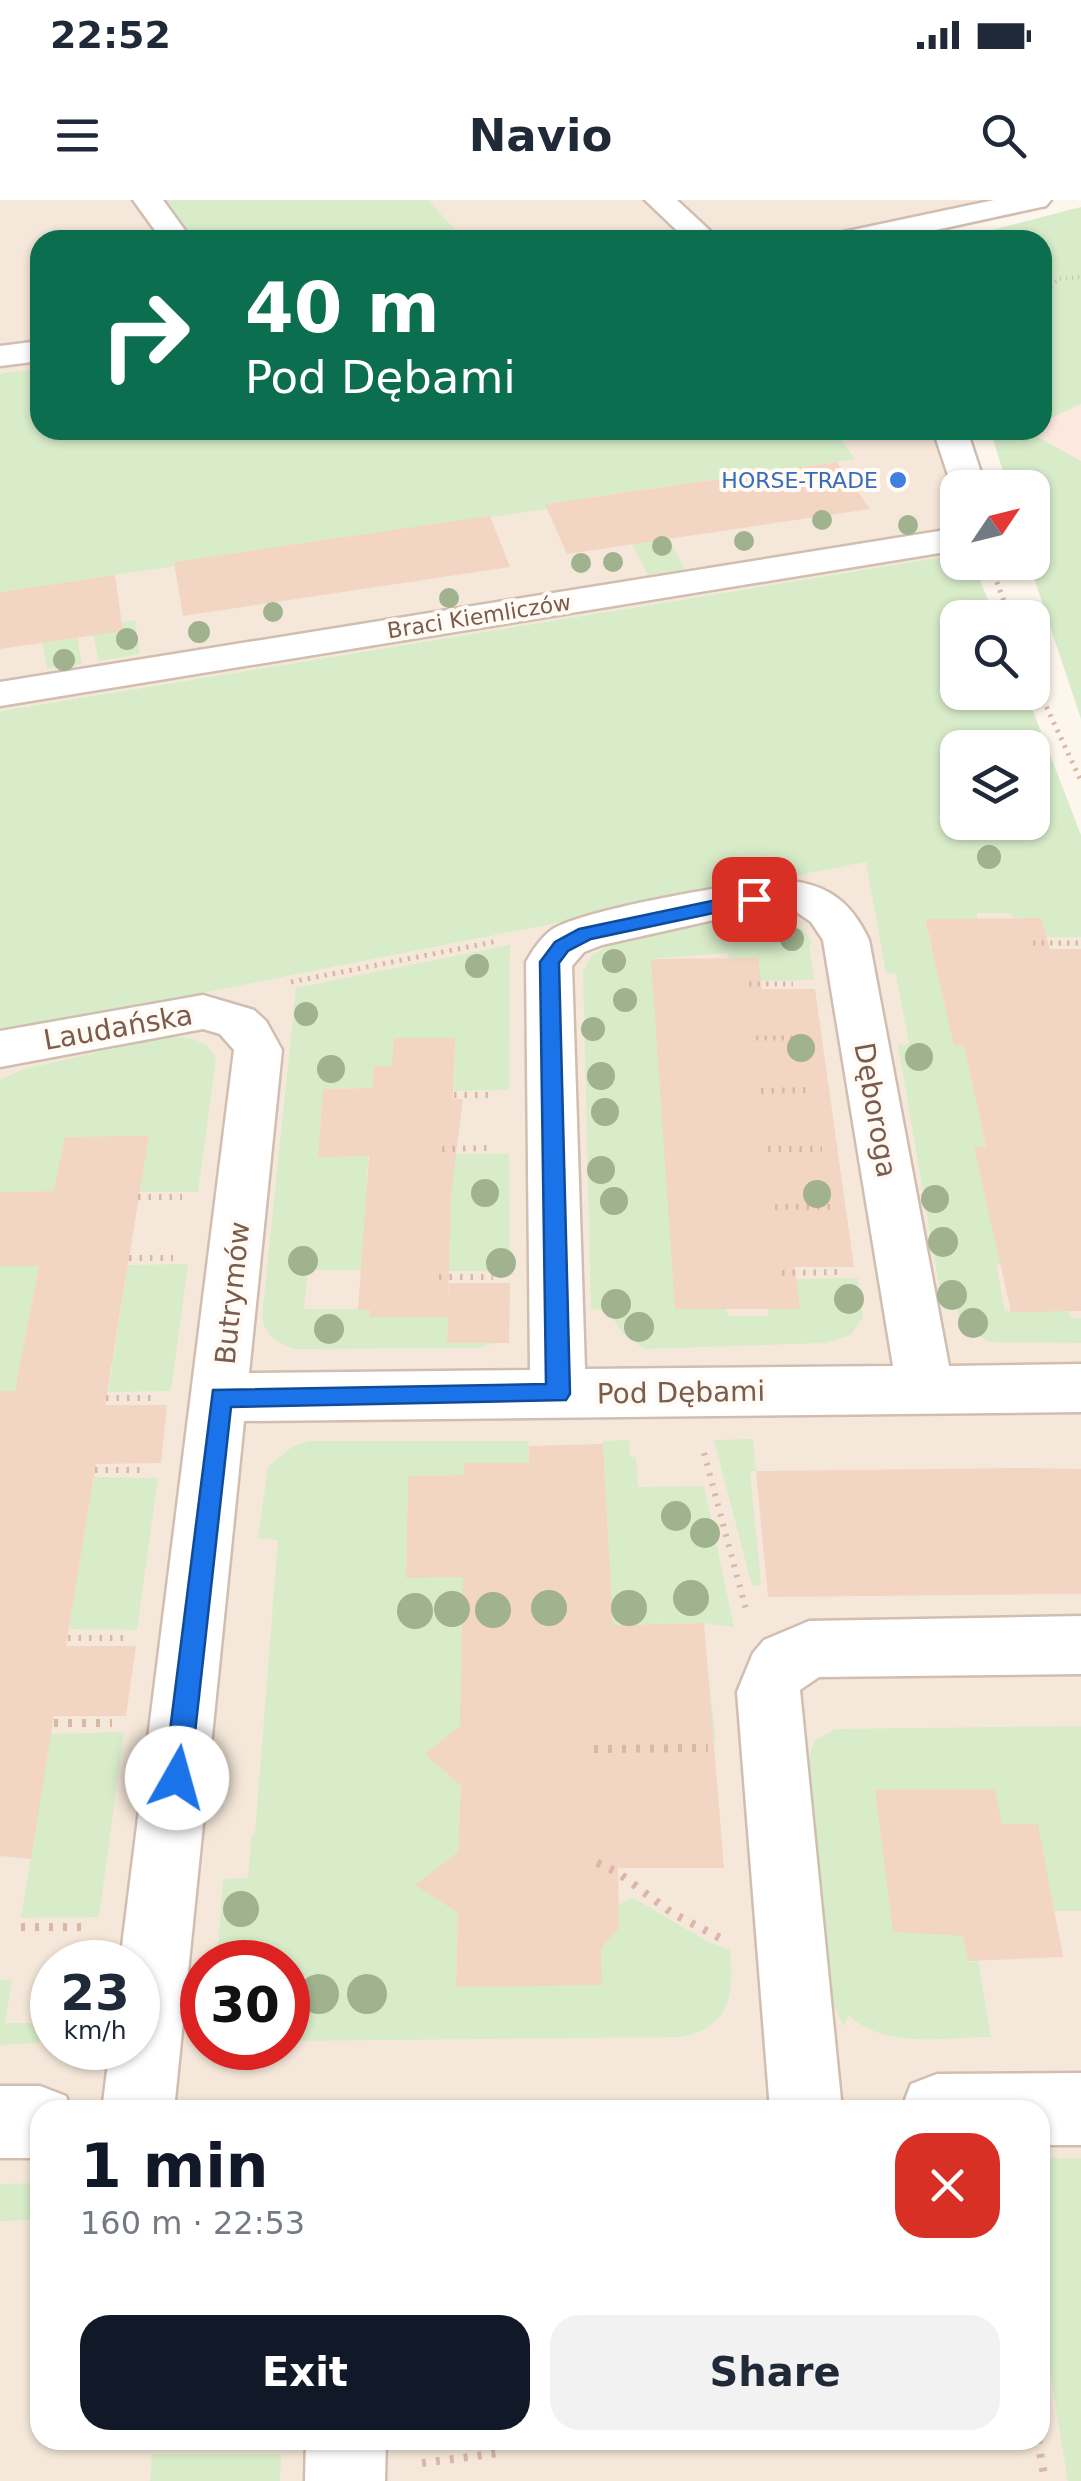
<!DOCTYPE html>
<html lang="en">
<head>
<meta charset="utf-8">
<style>
	:root { --surface:#fff; --page:#f2f2f3; --text:#1f2937; --muted:#747a83; --accent:#111827 }
	body { margin:0; font-family:"DejaVu Sans",sans-serif; background:var(--page); color:var(--text); height:100vh; display:flex; flex-direction:column; font-size:38px; white-space:nowrap }
	* { box-sizing:border-box; margin:0 }
	p { font-size:32px; color:var(--muted) }
	.icon { flex:none; width:55px; height:55px; fill:none; stroke:currentColor; stroke-width:2; stroke-linecap:round; stroke-linejoin:round }
	.map { position:relative; flex:1; overflow:hidden }
	.panel { position:absolute; left:30px; top:1900px; width:1020px; height:350px; display:flex; flex-direction:column; background:var(--surface); border-radius:30px; box-shadow:0 2px 8px #0004 }
	.panel>* { flex:none }
	.banner { position:absolute; left:30px; top:30px; width:1022px; height:210px; border-radius:30px; box-shadow:0 2px 8px #0004; background:#0b6e4f; color:#fff; overflow:hidden }
	.needle { width:65px; rotate:55deg }
	.fabs { position:absolute; left:940px; top:270px; display:grid; gap:20px }
	.fabs a { display:grid; place-items:center; width:110px; height:110px; border-radius:20px; background:var(--surface); box-shadow:0 2px 8px #0004; font-size:50px }
	.speed { position:absolute; left:30px; top:1740px; display:flex; gap:20px; font-size:50px; font-weight:700; text-align:center }
	.speed>* { display:grid; place-content:center; width:130px; height:130px; border-radius:50%; background:var(--surface); box-shadow:0 2px 8px #0004; line-height:1 }
	.speed small { font-size:25px; font-weight:400 }
	.speed .limit { border:15px solid #d22; background:#fff; color:#111 }
	.pin { position:absolute; display:grid; place-items:center; width:85px; height:85px; color:#fff; margin:-42px; border-radius:20px; box-shadow:0 5px 15px #0006 }
	.me { position:absolute; width:110px; margin:-55px; rotate:7deg; stroke-linejoin:round; filter:drop-shadow(0 0 8px #0008) }
	.turn { display:flex; align-items:center; gap:35px; height:210px; padding:0 50px; font-size:45px }
	.turn .icon { width:130px; height:130px; stroke-width:2.5 }
	.turn b { display:block; font-size:70px; line-height:85px }
	.round { display:grid; place-items:center; flex:none; width:105px; height:105px; border-radius:30px; background:var(--page) }
	.summary { display:flex; align-items:center; justify-content:space-between; height:170px; padding:0 50px }
	h1 { font-size:60px; font-weight:700; line-height:75px; color:var(--accent) }
	.cta { display:flex; gap:20px; margin-top:auto; padding:20px 50px }
	.cta a { flex:1; height:115px; border-radius:30px; background:var(--accent); color:#fff; font-size:40px; font-weight:700; line-height:115px; text-align:center }
	.cta a+a { background:var(--page); color:var(--text) }
	.status { display:flex; justify-content:space-between; align-items:center; height:70px; padding:0 50px; background:var(--surface); direction:ltr }
	.status svg { height:28px; fill:currentColor }
	header { display:flex; justify-content:space-between; align-items:center; height:130px; padding:0 50px; background:var(--surface); font-size:45px; font-weight:700 }
	.map>svg:first-child { display:block }
	.residential { fill:#f5e8da; fill-rule:evenodd }
	.commercial { fill:#fde8e0 }
	.green { fill:#d8ecc9; fill-rule:evenodd }
	.building { fill:#f3d5c3 }
	.lines { fill:none; stroke-linecap:round; stroke-linejoin:round }
	.minor-casing { stroke:#d1beb0; stroke-width:5 }
	.path-far3 { stroke:#d9b8a5; stroke-width:4; stroke-dasharray:1 5; stroke-linecap:butt }
	.path-far2 { stroke:#d9b8a5; stroke-width:5; stroke-dasharray:2.5 6; stroke-linecap:butt }
	.path-far1 { stroke:#d9b8a5; stroke-width:6; stroke-dasharray:2.5 8; stroke-linecap:butt }
	.path { stroke:#d9b8a5; stroke-width:8; stroke-dasharray:4 10; stroke-linecap:butt }
	.minor { fill:#fff; fill-rule:evenodd }
	.tree { fill:#a0b28e }
	.route { fill:#1a73e8; stroke:#114b97; stroke-width:2.5 }
	.shop-dot { fill:#3f7fe0; stroke:#fffaf3; stroke-width:4 }
	.labels { text-anchor:middle; stroke-width:8; stroke-linejoin:round; paint-order:stroke }
	.far-shop-label { font-size:22px; fill:#366cbe; stroke:#fffaf3; text-anchor:end }
	.far-street-label { font-size:22px; fill:#7a5c4d; stroke:#fffaf3 }
	.street-label { font-size:28px; fill:#7a5c4d; stroke:#fffaf3 }
</style>
</head>
<body>
<div class="status"><b>22:52</b><svg viewBox="0 0 49 12"><path d="M0 12V9h3v3zM5 12V6h3v6zM10 12V3h3v9zM15 12V0h3v12zM26 1h20v11H26zM47 4h2v5h-2z"/></svg></div>
<header><svg class="icon" aria-label="menu" viewBox="0 0 24 24"><path d="M4 6h16M4 12h16M4 18h16"/></svg>Navio<svg class="icon" aria-label="search" viewBox="0 0 24 24"><circle cx="10" cy="10" r="6"/><path d="M15 15l6 6"/></svg></header>
<div class="map">
<svg width="1081" height="2281" viewBox="0 0 1081 2281">
	<rect width="100%" height="100%" fill="#fdf6ec"/>
	<g class="residential">
		<polygon points="0,0 163,0 194,40 40,40 40,142 0,147"/>
		<polygon points="428,0 991,0 798,40 465,40"/>
		<polygon points="40,160 40,230 936,230 957,294 957,360 949,356 0,511 0,166"/>
		<path d="M983 639 1081 693V2281H0V833ZM52 1762H138V1848H52ZM202 1762H288V1848H202ZM40 1910H1040V2240H40Z"/>
	</g>
	<polygon class="commercial" points="1081,204 1081,261 1026,230 1042,230 1043,222"/>
	<g class="green">
		<polygon points="163,0 428,0 465,40 194,40"/>
		<polygon points="1081,7 1081,204 1047,220 1042,218 1042,40 953,40"/>
		<polygon points="40,168 40,230 835,230 855,259 546,304 547,309 175,362 175,366 0,392 0,174"/>
		<polygon points="990,230 1026,230 1081,261 1081,519 1029,363 1032,362 1032,288 1008,287"/>
		<polygon points="664,331 685,369 648,375 628,336"/>
		<path d="M949 356 975 368 995 417 958 418V492L1026 493 1081 635V737H1046L1041 718H1013L1011 713H977V719H925L931 749H956L949 822 954 845H964L986 947 974 948 1025 1063 996 1064 1005 1111H1069L1071 1118H1081V1143L988 1142 960 1118 954 1101 942 1102 898 845 909 844 896 774 886 773 866 662 0 833V511ZM958 548H1032V622H958Z"/>
		<polygon points="135,420 140,454 99,461 93,435 123,431 122,422"/>
		<polygon points="41,434 77,437 82,464 47,469"/>
		<path d="M752 715C776 714 803 722 813 744L809 745 814 780 761 781 728 758 727 753 651 759 728 1116H768V1109L800 1108 796 1079 858 1078 863 1117 851 1135 825 1143 644 1149 622 1133 608 1110 591 1109 583 771 592 756 608 745Z"/>
		<path d="M510 745 509 890 454 891 455 839 392 866H374L372 888 323 889 318 956H368L367 981H386L383 1043 363 1044 361 1070H308L304 1109H370V1117H404L406 1109H448L447 1143H495L479 1148 296 1149C279 1144 265 1136 262 1117L296 788Z"/>
		<path d="M166 837C187 837 205 837 216 858L198 992H140L148 937 54 991 4 992 0 1006V880L24 869Z"/>
		<polygon points="452,954 509,954 510,1071 449,1071"/>
		<polygon points="188,1064 171,1191 108,1192 128,1065"/>
		<polygon points="0,1066 39,1066 15,1191 0,1191"/>
		<polygon points="753,1239 756,1271 750,1271 761,1385 752,1386 714,1240"/>
		<path d="M629 1240 630 1257H636L638 1287 704 1286 734 1427 704 1423 631 1424 632 1472H708L716 1540 600 1541 460 1533 438 1565 451 1577 461 1579 458 1660 432 1696 447 1706H458L456 1787 609 1739 619 1728V1705L632 1697 708 1742 730 1750C734 1793 732 1827 681 1837L288 1841V1762H217L223 1679 248 1678 252 1635 255 1634 278 1340 258 1338 268 1267 293 1246 309 1241H528L530 1274H496L495 1263H464V1275L408 1276 406 1377 537 1375 608 1331 603 1241Z"/>
		<polygon points="94,1277 158,1278 137,1430 69,1429"/>
		<path d="M1081 1526V1711H1054L1038 1624H1002L994 1589 875 1591 963 1736 968 1762 978 1761 991 1837C946 1837 884 1850 849 1815L843 1826 829 1793 806 1570 814 1541 835 1529Z"/>
		<polygon points="124,1532 99,1717 21,1718 51,1534"/>
		<polygon points="0,1780 12,1780 5,1823 52,1823 52,1837 36,1843 0,1845"/>
		<polygon points="1040,1958 1081,1958 1081,2281 1068,2281 1040,2111"/>
		<polygon points="40,1983 40,2020 0,2021 0,1984"/>
		<polygon points="152,2254 281,2254 280,2281 150,2281"/>
	</g>
	<g class="building">
		<polygon points="837,262 870,309 567,354 545,304"/>
		<polygon points="490,316 510,367 183,416 174,362"/>
		<polygon points="115,375 123,431 0,449 0,392"/>
		<polygon points="1041,718 1050,749 1081,749 1081,1111 1011,1112 974,947 986,947 964,845 954,845 925,719"/>
		<polygon points="758,758 762,789 815,789 854,1067 795,1067 800,1109 675,1109 651,759"/>
		<polygon points="394,838 455,838 453,899 463,899 451,993 448,1109 449,1083 510,1083 509,1143 447,1143 448,1117 369,1117 370,1110 358,1110 369,956 318,957 323,889 372,888 374,866 392,866"/>
		<polygon points="149,936 105,1205 167,1205 161,1263 96,1264 66,1446 136,1446 126,1516 54,1516 31,1659 0,1656 0,1191 15,1191 39,1066 0,1066 0,992 54,991 65,937"/>
		<polygon points="603,1244 613,1425 704,1423 724,1668 618,1668 619,1728 601,1748 602,1785 456,1787 458,1713 415,1685 458,1652 461,1586 425,1554 460,1526 463,1377 406,1378 408,1276 464,1275 464,1263 529,1263 529,1246"/>
		<polygon points="1027,1268 1081,1269 1081,1394 768,1397 756,1271"/>
		<polygon points="995,1589 1002,1624 1038,1624 1063,1757 968,1761 963,1736 893,1732 875,1590"/>
	</g>
	<g class="lines">
		<g class="minor-casing">
			<g id="minor">
				<polygon points="133,0 163,0 192,40 162,40"/>
				<polygon points="645,0 677,0 720,40 687,40"/>
				<polygon points="994,0 1051,0 1046,6 890,40 833,40 837,34 848,31"/>
				<polygon points="40,141 40,161 0,166 0,146"/>
				<polygon points="933,230 967,230 986,288 958,288 955,296"/>
				<polygon points="958,328 958,350 0,506 0,482"/>
				<path d="M779 680C824 682 850 699 869 740L949 1166 1081 1164V1212L244 1221 174 1910H102L110 1848H138V1762H120L234 850 220 834 203 829 0 867V831L203 795 254 810 266 821 282 850 249 1173 530 1170 526 762C532 751 540 739 550 731 578 710 738 683 779 680ZM795 711 811 722 823 740 893 1166 585 1169 572 766 584 752 602 745 727 717Z"/>
				<polygon points="1081,1416 1081,1474 819,1477 800,1490 842,1910 770,1910 737,1492 753,1453 764,1440 809,1421"/>
				<polygon points="1081,1873 1081,1945 1040,1945 1040,1910 901,1910 911,1884 937,1874"/>
				<polygon points="0,1886 40,1886 66,1896 71,1910 40,1910 40,1958 0,1958"/>
				<polygon points="306,2240 386,2240 385,2281 305,2281"/>
			</g>
		</g>
		<g class="path-far3">
			<polyline points="1042,94 1058,79 1081,77"/>
			<polyline points="991,364 995,376"/>
		</g>
		<g class="path-far2">
			<polyline points="994,374 1010,418"/>
			<polyline points="1008,411 1045,411"/>
			<polyline points="1032,476 1081,581"/>
			<polyline points="1033,743 1081,743"/>
			<polyline points="291,782 498,741"/>
			<polyline points="749,784 793,784"/>
			<polyline points="756,838 804,838"/>
		</g>
		<g class="path-far1">
			<polyline points="761,891 810,890"/>
			<polyline points="454,895 492,895"/>
			<polyline points="442,949 491,948"/>
			<polyline points="768,949 822,949"/>
			<polyline points="138,997 182,997"/>
			<polyline points="775,1007 833,1007"/>
			<polyline points="129,1058 173,1058"/>
			<polyline points="782,1073 841,1072"/>
			<polyline points="439,1077 493,1077"/>
			<polyline points="106,1198 155,1198"/>
			<polyline points="704,1253 746,1410"/>
			<polyline points="95,1270 144,1270"/>
			<polyline points="68,1438 126,1438"/>
		</g>
		<g class="path">
			<polyline points="54,1523 112,1523"/>
			<polyline points="594,1549 708,1548"/>
			<polyline points="597,1663 617,1672 672,1713 722,1739"/>
			<polyline points="21,1727 89,1727"/>
			<polyline points="1038,2240 1045,2281"/>
			<polyline points="112,2243 273,2240"/>
			<polyline points="422,2263 500,2253"/>
		</g>
		<use href="#minor" class="minor"/>
	</g>
	<g class="tree">
		<circle cx="822" cy="320" r="10"/>
		<circle cx="908" cy="325" r="10"/>
		<circle cx="744" cy="341" r="10"/>
		<circle cx="662" cy="346" r="10"/>
		<circle cx="613" cy="362" r="10"/>
		<circle cx="581" cy="363" r="10"/>
		<circle cx="449" cy="398" r="10"/>
		<circle cx="273" cy="412" r="10"/>
		<circle cx="199" cy="432" r="11"/>
		<circle cx="127" cy="439" r="11"/>
		<circle cx="64" cy="460" r="11"/>
		<circle cx="989" cy="657" r="12"/>
		<circle cx="792" cy="739" r="12"/>
		<circle cx="614" cy="761" r="12"/>
		<circle cx="477" cy="766" r="12"/>
		<circle cx="625" cy="800" r="12"/>
		<circle cx="306" cy="814" r="12"/>
		<circle cx="593" cy="829" r="12"/>
		<circle cx="801" cy="848" r="14"/>
		<circle cx="919" cy="857" r="14"/>
		<circle cx="331" cy="869" r="14"/>
		<circle cx="601" cy="876" r="14"/>
		<circle cx="605" cy="912" r="14"/>
		<circle cx="601" cy="970" r="14"/>
		<circle cx="485" cy="993" r="14"/>
		<circle cx="817" cy="994" r="14"/>
		<circle cx="935" cy="999" r="14"/>
		<circle cx="614" cy="1001" r="14"/>
		<circle cx="943" cy="1042" r="15"/>
		<circle cx="303" cy="1061" r="15"/>
		<circle cx="501" cy="1063" r="15"/>
		<circle cx="952" cy="1095" r="15"/>
		<circle cx="849" cy="1099" r="15"/>
		<circle cx="616" cy="1104" r="15"/>
		<circle cx="973" cy="1123" r="15"/>
		<circle cx="639" cy="1127" r="15"/>
		<circle cx="329" cy="1129" r="15"/>
		<circle cx="676" cy="1316" r="15"/>
		<circle cx="705" cy="1333" r="15"/>
		<circle cx="691" cy="1398" r="18"/>
		<circle cx="549" cy="1408" r="18"/>
		<circle cx="629" cy="1408" r="18"/>
		<circle cx="452" cy="1409" r="18"/>
		<circle cx="493" cy="1410" r="18"/>
		<circle cx="415" cy="1411" r="18"/>
		<circle cx="241" cy="1709" r="18"/>
		<circle cx="319" cy="1794" r="20"/>
		<circle cx="367" cy="1794" r="20"/>
	</g>
	<polygon class="route" points="754,692 763,699 761,703 591,739 568,751 559,763 570,1194 566,1200 231,1207 190,1578 186,1587 177,1591 168,1587 164,1578 213,1190 546,1184 540,762 555,742 579,729"/>
	<circle class="shop-dot" cx="898" cy="280" r="10"/>
	<g class="labels">
		<g class="far-shop-label">
			<text x="878" y="288">HORSE-TRADE</text>
		</g>
		<g class="far-street-label">
			<text transform="translate(479 416) rotate(-9)" y="8">Braci Kiemliczów</text>
		</g>
		<g class="street-label">
			<text transform="translate(118 827) rotate(-10)" y="10">Laudańska</text>
			<text transform="translate(876 910) rotate(80)" y="10">Dęboroga</text>
			<text transform="translate(232 1093) rotate(-84)" y="10">Butrymów</text>
			<text transform="translate(681 1192) rotate(-1)" y="10">Pod Dębami</text>
		</g>
	</g>
</svg>
<div class="fabs">
<a><svg class="needle" viewBox="-14 -14 28 28"><path d="M0-13l5 13h-10z" fill="#e53935"/><path d="M0 13l5-13h-10z" fill="#747a83"/></svg></a>
<a><svg class="icon" aria-label="search" viewBox="0 0 24 24"><circle cx="10" cy="10" r="6"/><path d="M15 15l6 6"/></svg></a>
<a><svg class="icon" aria-label="layers" viewBox="0 0 24 24"><path d="M12 4l9 5-9 5-9-5zM3 14l9 5 9-5"/></svg></a>
</div>
<div class="speed"><div>23<small>km/h</small></div><div class="limit">30</div></div>
<div class="pin" style="left:754px;top:699px;background:#d93025"><svg class="icon" aria-label="arrive" viewBox="0 0 24 24"><path d="M6 21V4h12l-3 4 3 4H6"/></svg></div>
<svg class="me" style="left:177px;top:1578px" viewBox="-20 -20 40 40"><circle r="19" fill="#fff"/><path d="M0-13L10 11 0 6-10 11z" fill="#1a73e8"/></svg>
<div class="banner">
<div class="turn"><svg class="icon" aria-label="right" viewBox="0 0 24 24"><path d="M7 20v-9h11M14 6l5 5-5 5"/></svg><div><b>40 m</b>Pod Dębami</div></div>
</div>
<section class="panel">
<div class="summary"><div><h1>1 min</h1><p>160 m · 22:53</p></div><a class="round" style="background:#d93025;color:#fff"><svg class="icon" aria-label="close" viewBox="0 0 24 24"><path d="M6 6l12 12M18 6L6 18"/></svg></a></div>
<div class="cta"><a>Exit</a><a>Share</a></div>
</section>
</div>
</body>
</html>
